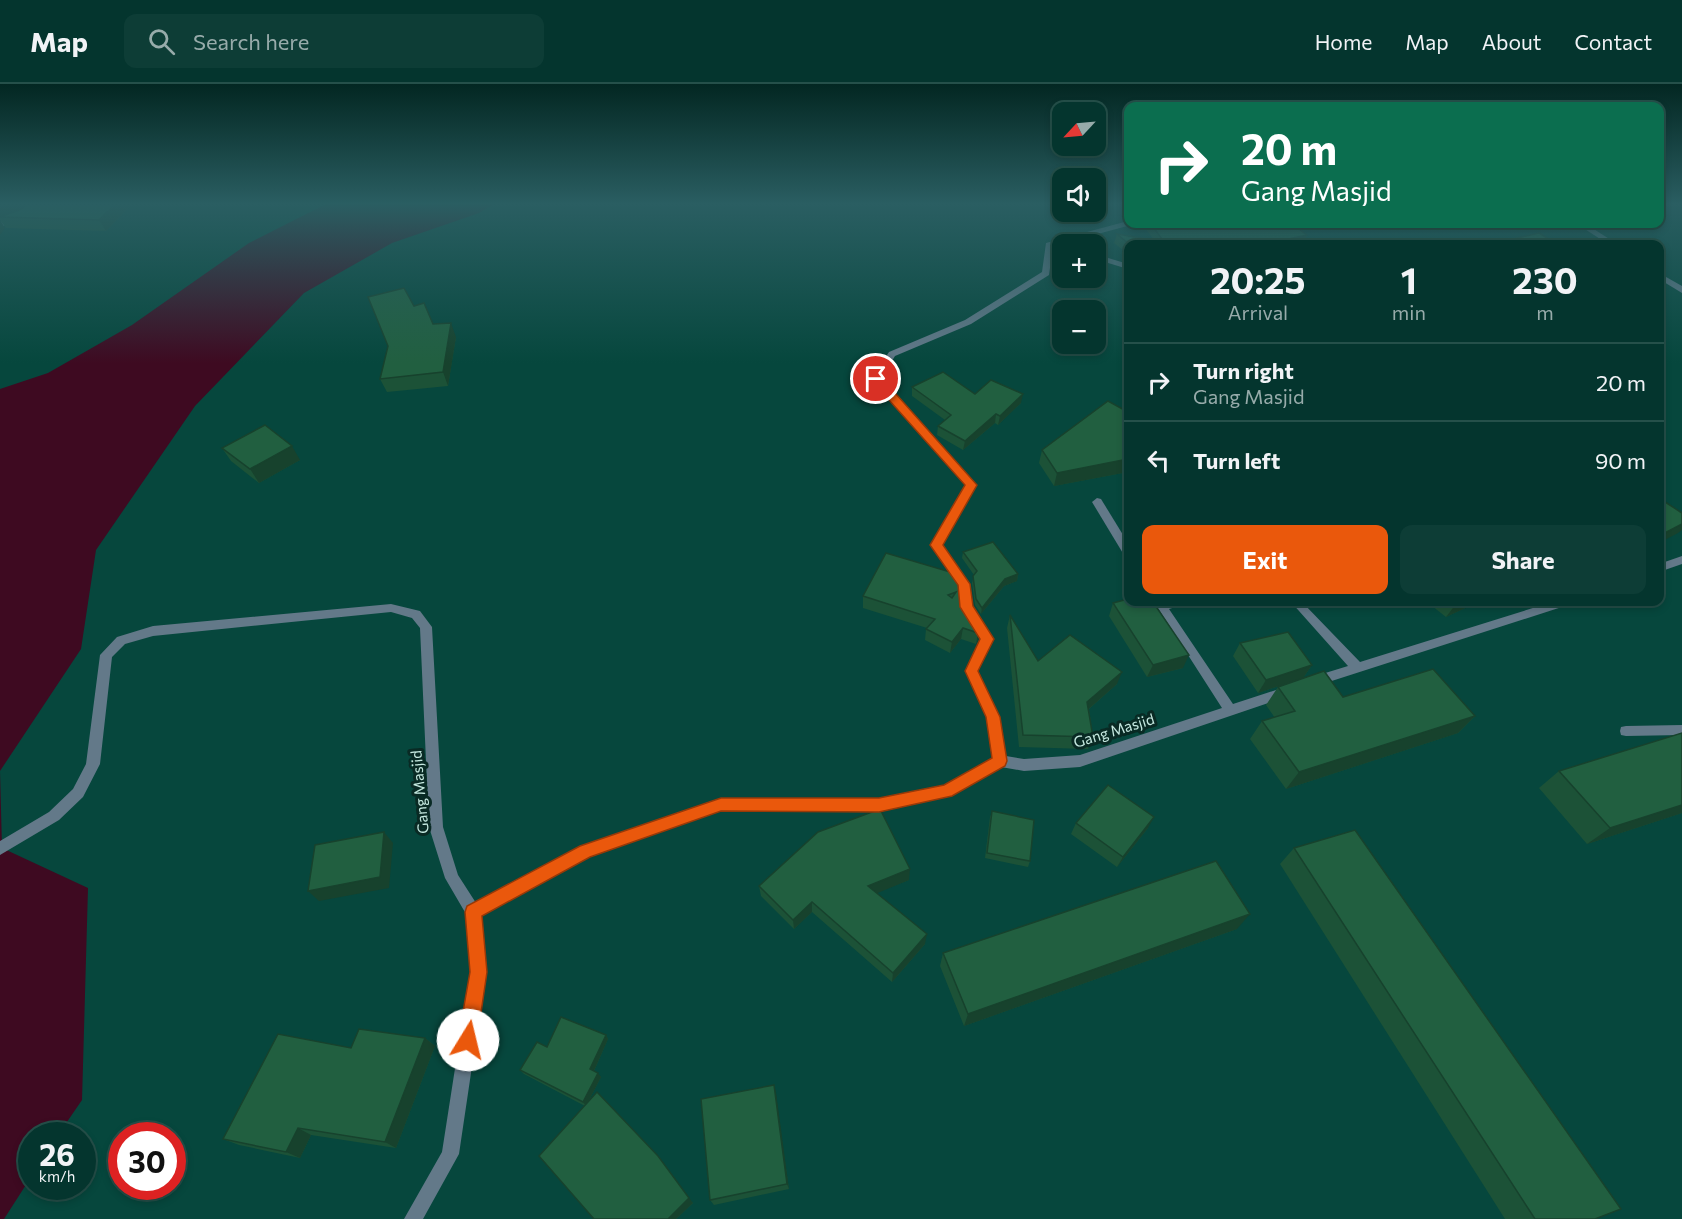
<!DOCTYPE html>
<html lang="en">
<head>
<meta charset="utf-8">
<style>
	:root { --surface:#04352e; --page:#0d3d36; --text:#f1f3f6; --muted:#97abaa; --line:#25504a; --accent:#ea580c }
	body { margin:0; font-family:Commissioner,sans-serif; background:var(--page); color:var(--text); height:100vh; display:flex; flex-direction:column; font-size:22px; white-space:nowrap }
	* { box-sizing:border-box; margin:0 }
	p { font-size:20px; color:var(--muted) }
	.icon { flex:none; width:33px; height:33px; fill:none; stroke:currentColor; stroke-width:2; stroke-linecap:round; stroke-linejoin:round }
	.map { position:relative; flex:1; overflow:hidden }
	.panel { position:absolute; left:1124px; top:156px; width:540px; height:366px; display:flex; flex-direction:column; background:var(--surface); border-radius:12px; box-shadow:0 3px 9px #0003,0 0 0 2px var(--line) }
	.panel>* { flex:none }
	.top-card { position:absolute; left:1124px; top:18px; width:540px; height:126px; border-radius:12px; box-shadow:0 3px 9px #0003,0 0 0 2px var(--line); background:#0b6e4f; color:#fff; overflow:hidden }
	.needle { width:39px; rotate:244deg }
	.buttons { position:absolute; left:1052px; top:18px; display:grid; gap:12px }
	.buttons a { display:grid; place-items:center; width:54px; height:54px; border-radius:12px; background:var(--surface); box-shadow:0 3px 9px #0003,0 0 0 2px var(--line); font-size:30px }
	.speed { position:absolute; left:18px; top:1038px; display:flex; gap:12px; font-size:30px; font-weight:700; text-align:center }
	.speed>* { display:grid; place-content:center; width:78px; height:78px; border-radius:50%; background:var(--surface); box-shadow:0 3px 9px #0003,0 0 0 2px var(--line); line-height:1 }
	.speed small { font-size:15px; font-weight:400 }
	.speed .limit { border:9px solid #d22; background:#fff; color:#111 }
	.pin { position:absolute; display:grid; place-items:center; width:51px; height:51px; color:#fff; margin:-26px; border:3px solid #fff; border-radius:50%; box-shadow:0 2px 6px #0007 }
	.me { position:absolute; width:66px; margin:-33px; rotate:9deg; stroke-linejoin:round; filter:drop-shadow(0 0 4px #0008) }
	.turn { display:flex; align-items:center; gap:21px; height:126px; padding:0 18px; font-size:27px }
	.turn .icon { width:78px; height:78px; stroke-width:2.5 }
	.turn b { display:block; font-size:42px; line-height:51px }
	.eta { display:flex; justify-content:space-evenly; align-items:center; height:102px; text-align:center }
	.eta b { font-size:36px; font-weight:700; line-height:42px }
	.action { display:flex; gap:12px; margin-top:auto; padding:12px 18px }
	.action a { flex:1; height:69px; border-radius:12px; background:var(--accent); color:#fff; font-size:24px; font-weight:700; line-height:69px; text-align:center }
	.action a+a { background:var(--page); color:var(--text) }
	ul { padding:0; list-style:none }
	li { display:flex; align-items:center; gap:18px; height:78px; padding:0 18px; border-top:2px solid var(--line) }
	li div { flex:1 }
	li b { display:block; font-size:22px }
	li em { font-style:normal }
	header { display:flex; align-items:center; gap:36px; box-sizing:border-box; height:84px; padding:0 30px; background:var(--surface); border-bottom:2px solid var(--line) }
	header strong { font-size:28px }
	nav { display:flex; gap:33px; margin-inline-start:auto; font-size:21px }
	.search { width:420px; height:54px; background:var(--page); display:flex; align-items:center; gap:15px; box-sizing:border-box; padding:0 21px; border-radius:12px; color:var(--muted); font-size:22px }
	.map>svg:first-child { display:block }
	.water { fill:#3e0a21 }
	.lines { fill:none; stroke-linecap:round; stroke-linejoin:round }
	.lane { fill:#637989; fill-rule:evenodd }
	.street { fill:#637989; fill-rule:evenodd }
	.wall { fill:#1c5237 }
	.shaded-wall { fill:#17422d }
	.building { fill:#215f40; stroke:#17422d; stroke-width:1.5; fill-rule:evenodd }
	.route { fill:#ea580c; stroke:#983908; stroke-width:1.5 }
	.labels { text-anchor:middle; stroke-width:6; stroke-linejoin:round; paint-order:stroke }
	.street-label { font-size:15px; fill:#c5e9e0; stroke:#092a24 }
</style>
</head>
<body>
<header>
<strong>Map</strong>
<div class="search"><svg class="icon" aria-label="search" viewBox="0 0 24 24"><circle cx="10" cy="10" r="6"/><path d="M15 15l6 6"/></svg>Search here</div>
<nav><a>Home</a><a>Map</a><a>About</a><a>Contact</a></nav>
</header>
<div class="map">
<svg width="1682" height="1135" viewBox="0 0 1682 1135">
	<rect width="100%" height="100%" fill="#06473d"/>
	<polygon class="water" points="326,120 494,120 479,129 392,159 304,209 195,322 96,466 81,565 0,687 2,764 88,804 82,1016 58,1051 32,1052 31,1093 4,1135 0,1135 0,305 48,289 132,241 249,159"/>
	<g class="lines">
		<polygon class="lane" points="1682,641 1682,651 1626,652 1621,651 1620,647 1621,643 1626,642"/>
		<g class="street">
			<polygon points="39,120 49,120 25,135 0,143 0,138 19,131"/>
			<polygon points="1128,137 1128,140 1131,141 1053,162 1049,191 971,240 895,272 881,295 976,401 942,461 970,500 973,522 993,555 978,587 999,633 1006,672 1024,675 1080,671 1222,624 1154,518 1183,518 1182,521 1169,525 1233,620 1288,602 1292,603 1294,607 1292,611 1080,683 1024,687 1001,683 947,713 879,727 721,727 590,772 481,832 486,888 459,1070 423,1135 404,1135 442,1068 470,888 466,830 445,794 429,743 420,544 412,534 391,528 153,552 125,560 112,573 100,680 83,713 59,736 0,771 0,757 49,728 73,705 86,680 100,571 117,553 153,542 391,520 420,527 432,543 443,743 458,791 476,819 581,762 721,715 879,715 944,702 993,674 987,633 966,587 981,555 961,523 958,501 931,461 966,401 871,295 889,268 965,236 1042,188 1046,159"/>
			<polygon points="1577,140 1586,140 1617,160 1608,160"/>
			<polygon points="1095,170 1128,180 1128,185 1095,175"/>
			<polygon points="1659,189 1682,202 1682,209 1659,195"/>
			<polygon points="1097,414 1101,415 1128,459 1128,472 1124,471 1092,418"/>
			<polygon points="1682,472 1682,480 1659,488 1659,480"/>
			<polygon points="1291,518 1302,518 1360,578 1552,518 1570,518 1568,521 1313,603 1309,602 1307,598 1309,594 1348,582"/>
		</g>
	</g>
	<g class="wall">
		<polygon points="0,120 132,120 106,147 6,144 0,136"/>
		<polygon points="1142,140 1292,140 1307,151 1304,160 1128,160 1128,170 1114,159 1117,150 1154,156"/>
		<polygon points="1382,140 1397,140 1393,143"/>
		<polygon points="414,222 433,240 456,253 448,302 387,308 380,295"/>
		<polygon points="912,303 975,310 1021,319 998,341 995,339 963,366 937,351 938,342 945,336 912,312"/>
		<polygon points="1128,328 1128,388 1054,402 1039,379 1042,366"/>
		<polygon points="222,364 300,376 259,399 231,377"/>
		<polygon points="963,468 1018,490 1017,497 1004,502 981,530 975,521 972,499 974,491 962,474"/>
		<polygon points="886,469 960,512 981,544 978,555 976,560 961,555 950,569 925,556 926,545 927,544 863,524 863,512"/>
		<polygon points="1427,518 1478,518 1446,533"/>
		<polygon points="1113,519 1183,584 1147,593 1109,532"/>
		<polygon points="1010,531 1038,577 1117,600 1089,625 1093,653 1088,665 1019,663 1007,544"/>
		<polygon points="1240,559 1312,581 1303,594 1258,609 1233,572"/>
		<polygon points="1278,603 1343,613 1475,632 1458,649 1286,705 1250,655 1262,637 1275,634 1266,621"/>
		<polygon points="1682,649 1682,729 1587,760 1539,704 1559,687"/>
		<polygon points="992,728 1030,777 1028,783 985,774 990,733"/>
		<polygon points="1076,739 1148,744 1117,783 1071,750"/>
		<polygon points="1294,764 1595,1135 1505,1135 1280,780"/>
		<polygon points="909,796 876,809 925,860 892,898 812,828 794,845 761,812 759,802"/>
		<polygon points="1237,845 964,942 940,882 943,869"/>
		<polygon points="606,951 608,955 594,987 601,993 587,1020 693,1119 676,1135 594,1135 585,1022 524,990 520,986 547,963"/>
		<polygon points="425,954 435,962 396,1064 311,1051 300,1074 239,1061 223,1055 351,964"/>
		<polygon points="774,1001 789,1105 714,1121 710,1116"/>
	</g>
	<g class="shaded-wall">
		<polygon points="2,120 33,120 5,133 0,133 0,121"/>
		<polygon points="115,120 132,120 106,147 99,136"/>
		<polygon points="0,136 5,144 0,151"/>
		<polygon points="1307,151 1304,160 1269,160 1270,159"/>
		<polygon points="451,239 456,253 448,302 443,288"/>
		<polygon points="1023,310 1021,319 998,341 1000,332"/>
		<polygon points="996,330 995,339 963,366 965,357"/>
		<polygon points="292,362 300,376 259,399 250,385"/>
		<polygon points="1128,375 1128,388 1054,402 1057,389"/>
		<polygon points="1682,440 1682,446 1678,449 1659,459 1659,452"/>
		<polygon points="1018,490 1017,497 1004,502 981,530 982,524 1005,495"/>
		<polygon points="1462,518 1478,518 1446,533 1456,520"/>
		<polygon points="963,544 961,555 950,569 952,558"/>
		<polygon points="981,544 978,555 976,560 978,549"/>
		<polygon points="1189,571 1183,584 1147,593 1153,581"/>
		<polygon points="1312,581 1303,594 1258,609 1266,596"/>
		<polygon points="1122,588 1117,600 1083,630 1087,618"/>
		<polygon points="1475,632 1458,649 1286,705 1299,688"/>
		<polygon points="1682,721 1682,729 1587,760 1610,744"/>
		<polygon points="1154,733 1148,744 1117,783 1123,773"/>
		<polygon points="384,748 393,759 389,804 319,817 308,807"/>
		<polygon points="910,785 909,796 868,813 868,802"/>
		<polygon points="812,818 812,828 794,845 793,836"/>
		<polygon points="1250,830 1237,845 964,942 968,930"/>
		<polygon points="927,850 925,860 892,898 893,889"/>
		<polygon points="606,951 608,955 593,989 590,985"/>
		<polygon points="425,954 435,962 396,1064 385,1058"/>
		<polygon points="598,989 601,993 586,1022 583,1018"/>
		<polygon points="774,1001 776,1008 789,1105 787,1100"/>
		<polygon points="298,1044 311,1051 300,1074 286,1068"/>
		<polygon points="662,1077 693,1119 676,1135 668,1135"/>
	</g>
	<g class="building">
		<polygon points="28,120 115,120 99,136 0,133 19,126"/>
		<polygon points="1151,140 1292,140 1307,151 1270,159 1271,160 1129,160 1117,150 1164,158"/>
		<polygon points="1539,149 1557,160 1491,160"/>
		<polygon points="404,204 414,222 424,219 433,240 451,239 443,288 380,295 388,262 368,213"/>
		<polygon points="943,288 975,310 991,296 1023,310 1000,332 996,330 965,357 938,342 951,331 912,303"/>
		<polygon points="1108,317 1128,328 1128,375 1057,389 1042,366"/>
		<polygon points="265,341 292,362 250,385 222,364"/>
		<polygon points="1659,414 1682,429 1682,440 1659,452"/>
		<polygon points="993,458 1018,490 1005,495 982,524 976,515 973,492 977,487 963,468"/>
		<path d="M886 469 957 490 960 512 981 544 978 549 963 544 952 558 926 545 935 535 863 512ZM956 508 952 514 948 511Z"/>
		<polygon points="1128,515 1128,518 1153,518 1189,571 1153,581 1113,519"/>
		<polygon points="1453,518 1462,518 1456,520"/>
		<polygon points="1010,531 1038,577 1070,551 1122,588 1087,618 1093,653 1023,651"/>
		<polygon points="1288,548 1312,581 1266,596 1240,559"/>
		<polygon points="1433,585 1475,632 1299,688 1262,637 1295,627 1278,603 1324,587 1343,613"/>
		<polygon points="1682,649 1682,721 1610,744 1559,687"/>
		<polygon points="1108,701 1154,733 1123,773 1076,739"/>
		<polygon points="880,725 910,785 868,802 927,850 893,889 812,818 793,836 759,802 818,748"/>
		<polygon points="992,727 1034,736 1030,777 987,769"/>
		<polygon points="1355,746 1621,1125 1595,1135 1535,1135 1294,764"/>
		<polygon points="384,748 380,793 308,807 315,761"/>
		<polygon points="1216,777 1250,830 968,930 943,869"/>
		<polygon points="561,933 606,951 590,985 598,989 583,1018 520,986 537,958 547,963"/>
		<polygon points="359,945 425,954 385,1058 298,1044 286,1068 223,1055 278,950 351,964"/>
		<polygon points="774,1001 787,1100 710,1116 701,1015"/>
		<polygon points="597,1008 658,1072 689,1114 668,1135 594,1135 539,1072"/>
	</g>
	<linearGradient id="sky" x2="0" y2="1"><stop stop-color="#032722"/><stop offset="0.43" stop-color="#2a5e62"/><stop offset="1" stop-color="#2a5e62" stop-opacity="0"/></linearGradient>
	<rect width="1682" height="279" fill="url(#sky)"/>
	<polygon class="route" points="872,292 880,292 977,401 943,461 970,500 973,522 994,555 978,587 1000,633 1007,677 1005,682 952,712 879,728 721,727 590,773 482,832 487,888 477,956 474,963 468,965 461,963 458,956 470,888 465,828 467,822 580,762 721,714 879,714 944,701 992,674 986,633 965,587 980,555 960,523 958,501 930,461 965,401 872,297"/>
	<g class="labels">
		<g class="street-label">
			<text transform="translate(1114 647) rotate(-17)" y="5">Gang Masjid</text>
			<text transform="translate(420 708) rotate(-95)" y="5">Gang Masjid</text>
		</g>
	</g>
</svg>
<div class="buttons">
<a><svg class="needle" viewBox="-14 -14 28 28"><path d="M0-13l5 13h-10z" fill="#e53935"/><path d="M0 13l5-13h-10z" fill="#97abaa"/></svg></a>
<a><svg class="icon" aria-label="sound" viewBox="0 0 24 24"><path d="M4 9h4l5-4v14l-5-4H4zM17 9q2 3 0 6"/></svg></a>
<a>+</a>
<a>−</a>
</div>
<div class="speed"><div>26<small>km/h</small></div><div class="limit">30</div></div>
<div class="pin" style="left:876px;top:295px;background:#d93025"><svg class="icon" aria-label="arrive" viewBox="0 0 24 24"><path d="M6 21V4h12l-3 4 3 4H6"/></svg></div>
<svg class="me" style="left:468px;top:956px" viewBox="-20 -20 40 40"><circle r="19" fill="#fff"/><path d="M0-13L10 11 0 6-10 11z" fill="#ea580c"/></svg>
<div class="top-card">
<div class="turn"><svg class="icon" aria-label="right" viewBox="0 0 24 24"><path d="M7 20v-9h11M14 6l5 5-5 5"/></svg><div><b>20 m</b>Gang Masjid</div></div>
</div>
<section class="panel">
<div class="eta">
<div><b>20:25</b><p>Arrival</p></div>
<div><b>1</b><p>min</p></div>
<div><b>230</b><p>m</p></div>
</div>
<ul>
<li><svg class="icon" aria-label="right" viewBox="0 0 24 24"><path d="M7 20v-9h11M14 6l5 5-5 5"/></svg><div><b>Turn right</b><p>Gang Masjid</p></div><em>20 m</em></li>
<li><svg class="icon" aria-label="left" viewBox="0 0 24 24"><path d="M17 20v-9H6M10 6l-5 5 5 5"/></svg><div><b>Turn left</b></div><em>90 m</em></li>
</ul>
<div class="action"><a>Exit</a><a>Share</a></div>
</section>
</div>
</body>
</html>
